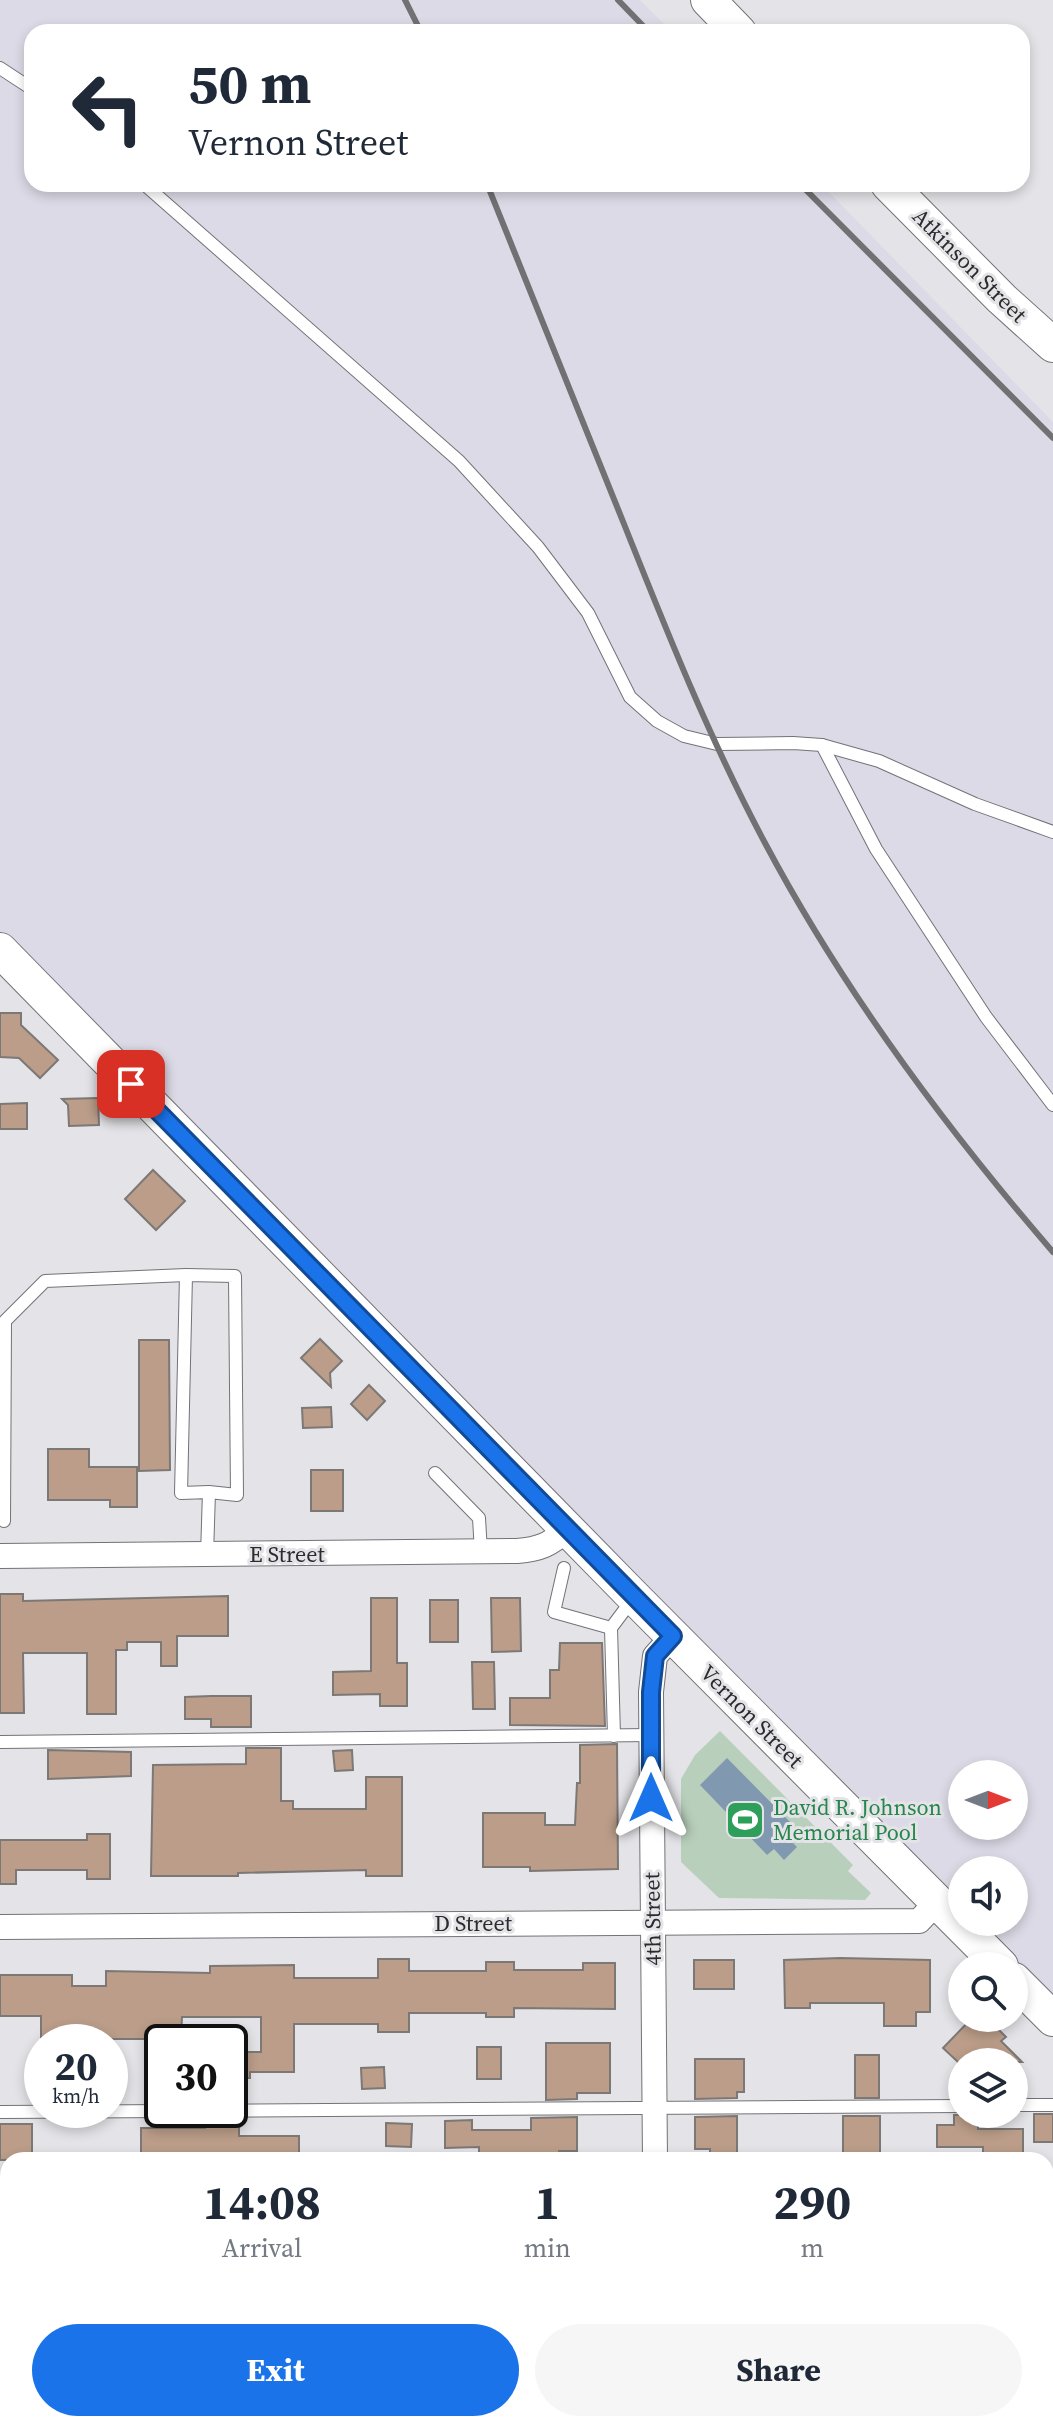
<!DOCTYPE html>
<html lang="en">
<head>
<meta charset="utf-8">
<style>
	:root { --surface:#fff; --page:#f6f6f7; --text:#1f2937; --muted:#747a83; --accent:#1a73e8 }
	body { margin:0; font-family:"Source Serif 4",serif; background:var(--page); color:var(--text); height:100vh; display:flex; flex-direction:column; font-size:30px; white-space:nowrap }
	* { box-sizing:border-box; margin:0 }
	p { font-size:26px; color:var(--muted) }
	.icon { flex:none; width:44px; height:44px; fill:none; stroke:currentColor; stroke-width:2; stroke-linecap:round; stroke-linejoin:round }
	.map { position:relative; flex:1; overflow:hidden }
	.panel { position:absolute; left:0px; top:2152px; width:1054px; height:280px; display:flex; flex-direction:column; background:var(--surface); border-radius:24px 24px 0 0; box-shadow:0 4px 12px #0003 }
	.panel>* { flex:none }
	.guide { position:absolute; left:24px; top:24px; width:1006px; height:168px; border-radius:24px; box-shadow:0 4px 12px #0003; background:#fff; color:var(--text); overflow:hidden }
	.needle { width:52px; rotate:90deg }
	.fabs { position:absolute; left:948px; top:1760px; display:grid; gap:16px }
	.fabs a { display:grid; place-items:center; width:80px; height:80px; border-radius:50%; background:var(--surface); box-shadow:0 4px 12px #0003; font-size:40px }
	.speed { position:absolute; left:24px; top:2024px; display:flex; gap:16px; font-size:40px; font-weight:700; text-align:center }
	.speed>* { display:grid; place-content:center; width:104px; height:104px; border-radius:50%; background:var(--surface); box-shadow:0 4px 12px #0003; line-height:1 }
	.speed small { font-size:20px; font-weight:400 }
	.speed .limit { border:4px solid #111; border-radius:12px; background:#fff; color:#111 }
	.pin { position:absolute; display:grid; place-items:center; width:68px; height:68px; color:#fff; margin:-34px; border-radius:16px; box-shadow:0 4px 12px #0006 }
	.me { position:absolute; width:88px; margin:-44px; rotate:0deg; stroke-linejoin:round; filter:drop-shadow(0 0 6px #0008) }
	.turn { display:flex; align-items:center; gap:28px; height:168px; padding:0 32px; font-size:36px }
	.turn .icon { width:104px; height:104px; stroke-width:2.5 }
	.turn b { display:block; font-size:56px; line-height:68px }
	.eta { display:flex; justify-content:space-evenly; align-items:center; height:136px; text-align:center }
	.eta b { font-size:48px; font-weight:700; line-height:56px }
	.cta { display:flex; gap:16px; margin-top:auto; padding:16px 32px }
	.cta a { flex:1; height:92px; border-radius:48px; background:var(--accent); color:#fff; font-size:32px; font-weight:700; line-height:92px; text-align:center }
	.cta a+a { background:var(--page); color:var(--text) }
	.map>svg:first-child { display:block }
	.built { fill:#dcdae6; fill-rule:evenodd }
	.green { fill:#b8cfbb }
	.water { fill:#8198b1 }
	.building { fill:#bb9d89; stroke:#7c7876; stroke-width:2 }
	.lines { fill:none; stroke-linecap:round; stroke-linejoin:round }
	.service-casing { stroke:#737276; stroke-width:14 }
	.minor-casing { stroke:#737276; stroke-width:26 }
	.secondary-casing { stroke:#737276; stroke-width:36 }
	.service { stroke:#fff; stroke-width:12 }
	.minor { stroke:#fff; stroke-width:24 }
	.secondary { stroke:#fff; stroke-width:34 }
	.rail { stroke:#717173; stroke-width:6 }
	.route-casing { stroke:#114b97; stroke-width:20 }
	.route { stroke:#1a73e8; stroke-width:14 }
	.labels { text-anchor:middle; stroke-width:6; stroke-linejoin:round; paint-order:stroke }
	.street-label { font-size:22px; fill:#2b2b2d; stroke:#e4e3e7 }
	.leisure-label { font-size:22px; fill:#27864d; stroke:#e4e3e7; text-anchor:start }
</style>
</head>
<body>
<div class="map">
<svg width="1053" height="2432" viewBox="0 0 1053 2432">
	<rect width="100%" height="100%" fill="#e4e3e7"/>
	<path class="built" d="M0 0H640L672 32H32V184H821L1053 422V2001L974 1922H1014V1870H962V1910L0 941ZM962 1774H1014V1826H962Z"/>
	<polygon class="green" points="720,1731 853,1865 848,1871 871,1893 865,1900 719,1898 681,1862 681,1779 695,1755"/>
	<polygon class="water" points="727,1758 795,1827 786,1836 797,1847 784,1860 774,1849 767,1855 700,1785"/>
	<g class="building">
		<polygon points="0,1013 21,1013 21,1025 58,1060 40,1078 19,1058 0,1057"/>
		<polygon points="98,1098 99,1125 69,1126 68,1105 62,1099"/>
		<polygon points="27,1103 27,1129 0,1129 0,1104"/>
		<polygon points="153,1170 185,1201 156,1230 125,1199"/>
		<polygon points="320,1339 342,1361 330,1373 331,1387 301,1358"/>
		<polygon points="139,1340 169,1340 170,1470 139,1471"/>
		<polygon points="369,1385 385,1401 367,1420 351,1404"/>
		<polygon points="331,1407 332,1427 303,1428 302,1408"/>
		<polygon points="48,1449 89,1449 89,1467 137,1467 137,1507 110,1507 110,1500 48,1500"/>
		<rect x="311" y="1470" width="32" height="41"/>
		<polygon points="0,1594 23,1594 23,1601 228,1596 228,1636 177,1636 177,1666 161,1666 161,1642 127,1642 127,1650 116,1650 116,1714 87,1714 87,1653 23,1653 24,1713 0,1713"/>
		<polygon points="371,1598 397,1598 397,1663 407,1663 407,1706 380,1706 380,1694 333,1695 333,1672 371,1671"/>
		<polygon points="491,1598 520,1598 521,1651 492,1652"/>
		<rect x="430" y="1600" width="28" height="42"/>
		<polygon points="560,1643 602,1643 605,1726 510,1725 510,1698 550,1698 550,1670 559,1670"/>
		<polygon points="472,1662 494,1662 495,1709 473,1709"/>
		<polygon points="211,1696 251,1696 251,1727 211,1727 211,1719 185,1719 185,1697"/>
		<polygon points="617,1744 618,1869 530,1871 530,1867 483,1867 483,1813 545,1813 545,1825 575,1825 577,1783 580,1783 580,1745"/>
		<polygon points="246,1748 281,1748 281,1801 293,1801 293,1809 366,1809 366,1777 402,1777 402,1876 366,1876 366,1870 238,1873 238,1876 151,1876 153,1765 246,1764"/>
		<polygon points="48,1750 131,1752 131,1776 48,1779"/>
		<polygon points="352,1750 353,1770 335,1771 333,1751"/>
		<polygon points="87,1834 110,1834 110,1879 87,1879 87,1870 16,1870 16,1884 0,1884 0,1840 87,1840"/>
		<polygon points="840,1958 930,1960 930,2012 916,2012 916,2026 884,2026 884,2003 810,2003 810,2008 785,2008 784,1960"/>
		<polygon points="378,1959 409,1959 409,1971 486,1971 486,1962 514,1962 514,1970 583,1970 583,1963 615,1963 615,2009 514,2008 514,2017 486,2017 486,2013 409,2013 409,2032 378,2032 378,2024 294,2024 294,2072 250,2072 250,2078 230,2078 230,2052 261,2052 261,2017 182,2017 181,2039 93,2039 41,2038 41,2016 0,2016 0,1975 72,1975 72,1986 106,1986 106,1971 210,1973 210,1966 294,1965 294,1978 378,1978"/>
		<rect x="694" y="1960" width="40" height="29"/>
		<polygon points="972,2018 987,2018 1006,2037 1001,2041 1022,2062 958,2062 943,2048"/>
		<polygon points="546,2043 610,2043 610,2093 577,2093 577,2099 546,2100"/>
		<rect x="477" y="2047" width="24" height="32"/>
		<rect x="855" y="2055" width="24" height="43"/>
		<polygon points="695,2059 744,2059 744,2092 737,2092 737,2098 695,2099"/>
		<polygon points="384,2067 385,2088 362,2089 361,2068"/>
		<polygon points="978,2114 978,2129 1023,2129 1023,2160 983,2160 983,2147 937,2147 937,2125 954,2125 954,2115"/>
		<rect x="1034" y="2114" width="19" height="28"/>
		<polygon points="737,2116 737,2160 710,2160 710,2149 695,2149 695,2117"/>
		<rect x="843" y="2116" width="37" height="44"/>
		<polygon points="577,2117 577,2151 559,2151 559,2160 479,2160 479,2147 445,2148 445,2121 472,2120 472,2130 531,2130 531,2118"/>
		<polygon points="205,2121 239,2121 239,2136 299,2136 299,2158 255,2158 255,2153 141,2154 141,2128 205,2128"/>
		<polygon points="386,2123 412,2124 411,2147 386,2146"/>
		<rect x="0" y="2124" width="32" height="36"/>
	</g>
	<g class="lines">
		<g class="service-casing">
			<g id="service">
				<polyline points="0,68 32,89"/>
				<polyline points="144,184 459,461 538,547 588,613 630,697 657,721 684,736 717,744 793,743 822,745 879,761 975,804 1053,832"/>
				<polyline points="822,745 876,849 986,1017 1053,1105"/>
				<polyline points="435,1473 479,1518 481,1552"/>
				<polyline points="4,1521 5,1321 45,1281 186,1275"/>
				<polyline points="207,1555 209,1492 181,1493 186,1275 235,1276 237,1495 209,1492"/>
				<polyline points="564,1568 554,1612 611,1628"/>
				<polyline points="614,1736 611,1628 632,1600"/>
				<polyline points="0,1742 651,1735"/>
				<polyline points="1014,2105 1053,2105"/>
				<polyline points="0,2112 962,2106"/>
			</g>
		</g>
		<g class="minor-casing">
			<g id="minor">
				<path d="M0 1556 517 1551C540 1549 550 1545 567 1529"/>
				<polyline points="0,1927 919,1921 937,1902"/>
				<polyline points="655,2160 651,1692 655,1656 673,1636"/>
				<polyline points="1046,2291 1053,2291"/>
				<polyline points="0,2298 8,2298"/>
				<polyline points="657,2424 657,2432"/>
			</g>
		</g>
		<g class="secondary-casing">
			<g id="secondary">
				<polyline points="708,0 739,32"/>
				<polyline points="888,184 1002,299 1053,345"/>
				<polyline points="0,950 634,1597 1001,1966"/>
				<polyline points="1014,1980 1053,2019"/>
			</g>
		</g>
		<use href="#service" class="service"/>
		<use href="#minor" class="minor"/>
		<use href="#secondary" class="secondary"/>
		<g class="rail">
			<polyline points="405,0 421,32"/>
			<polyline points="618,0 649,32"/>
			<path d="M487 184C533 297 578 411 624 524 667 632 710 740 765 843 843 990 944 1126 1053 1252"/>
			<polyline points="800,184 1053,438"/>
		</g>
	</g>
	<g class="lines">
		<g class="route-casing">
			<polyline id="route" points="131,1084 673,1636 655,1656 651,1692 651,1798"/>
		</g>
		<use href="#route" class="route"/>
	</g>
	<defs>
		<g id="stadium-square" transform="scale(2)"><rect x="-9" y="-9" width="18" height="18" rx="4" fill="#2e9e5b" stroke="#e4e3e7"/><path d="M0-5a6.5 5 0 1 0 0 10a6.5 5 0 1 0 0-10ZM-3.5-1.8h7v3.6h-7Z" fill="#fff"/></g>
	</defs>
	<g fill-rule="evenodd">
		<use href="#stadium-square" x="745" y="1820"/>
	</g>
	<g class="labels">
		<g class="street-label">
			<text transform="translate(970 265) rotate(45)" y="8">Atkinson Street</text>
			<text x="287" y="1562">E Street</text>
			<text transform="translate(752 1716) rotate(45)" y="8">Vernon Street</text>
			<text transform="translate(652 1919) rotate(-91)" y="8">4th Street</text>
			<text x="473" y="1931">D Street</text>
		</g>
		<g class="leisure-label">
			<text x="773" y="1815">David R. Johnson<tspan x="773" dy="25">Memorial Pool</tspan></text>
		</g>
	</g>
</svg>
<div class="fabs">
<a><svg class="needle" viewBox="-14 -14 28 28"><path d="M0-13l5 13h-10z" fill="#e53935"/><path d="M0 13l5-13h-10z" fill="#747a83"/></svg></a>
<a><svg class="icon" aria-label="sound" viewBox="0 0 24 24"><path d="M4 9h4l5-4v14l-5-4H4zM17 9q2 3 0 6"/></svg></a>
<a><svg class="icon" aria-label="search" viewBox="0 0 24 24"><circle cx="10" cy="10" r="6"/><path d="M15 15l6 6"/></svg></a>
<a><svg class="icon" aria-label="layers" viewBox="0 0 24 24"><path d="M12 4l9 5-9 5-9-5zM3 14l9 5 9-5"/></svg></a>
</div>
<div class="speed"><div>20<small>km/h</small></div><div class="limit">30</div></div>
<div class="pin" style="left:131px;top:1084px;background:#d93025"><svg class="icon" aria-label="arrive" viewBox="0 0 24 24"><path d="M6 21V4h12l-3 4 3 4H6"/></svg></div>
<svg class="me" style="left:651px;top:1798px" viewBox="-20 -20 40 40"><path d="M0-17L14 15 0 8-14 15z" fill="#1a73e8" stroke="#fff" stroke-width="4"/></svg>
<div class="guide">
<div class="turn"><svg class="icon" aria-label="left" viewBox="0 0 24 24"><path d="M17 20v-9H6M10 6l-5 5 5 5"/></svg><div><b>50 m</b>Vernon Street</div></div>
</div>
<section class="panel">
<div class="eta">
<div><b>14:08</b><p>Arrival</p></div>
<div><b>1</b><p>min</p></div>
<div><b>290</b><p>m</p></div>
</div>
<div class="cta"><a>Exit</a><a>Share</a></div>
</section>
</div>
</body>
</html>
